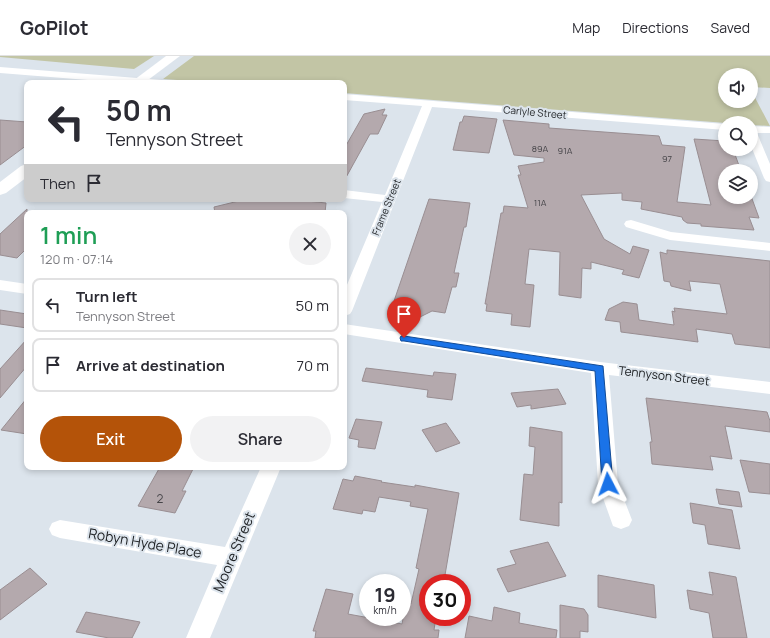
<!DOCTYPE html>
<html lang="en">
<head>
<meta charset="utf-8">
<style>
	:root { --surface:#fff; --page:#f2f2f3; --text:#2b2b33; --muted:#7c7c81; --line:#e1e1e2; --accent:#b45309 }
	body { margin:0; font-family:Manrope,sans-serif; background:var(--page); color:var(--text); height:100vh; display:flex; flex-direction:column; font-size:15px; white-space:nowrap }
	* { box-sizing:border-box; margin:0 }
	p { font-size:13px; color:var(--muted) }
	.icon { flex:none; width:22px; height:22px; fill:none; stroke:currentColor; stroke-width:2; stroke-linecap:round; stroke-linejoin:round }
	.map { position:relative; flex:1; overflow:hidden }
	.sheet { position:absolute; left:24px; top:154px; width:323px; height:260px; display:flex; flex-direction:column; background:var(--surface); border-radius:8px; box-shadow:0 2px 6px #0003 }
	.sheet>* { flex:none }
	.guide { position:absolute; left:24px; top:24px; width:323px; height:122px; border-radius:8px; box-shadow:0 2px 6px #0003; background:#fff; color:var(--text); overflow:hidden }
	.tools { position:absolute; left:718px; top:12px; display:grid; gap:8px }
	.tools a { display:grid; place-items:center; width:40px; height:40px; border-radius:50%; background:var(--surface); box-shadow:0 2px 6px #0003; font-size:20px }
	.speed { position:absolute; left:359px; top:518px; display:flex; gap:8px; font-size:20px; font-weight:700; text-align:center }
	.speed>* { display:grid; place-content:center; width:52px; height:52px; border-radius:50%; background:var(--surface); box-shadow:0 2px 6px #0003; line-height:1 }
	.speed small { font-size:10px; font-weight:400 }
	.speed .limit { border:6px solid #d22; background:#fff; color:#111 }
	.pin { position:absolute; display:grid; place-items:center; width:34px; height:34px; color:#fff; margin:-41px -17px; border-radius:50% 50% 50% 0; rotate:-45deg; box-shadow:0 0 4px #0007 }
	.pin .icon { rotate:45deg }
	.me { position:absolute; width:44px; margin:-22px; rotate:356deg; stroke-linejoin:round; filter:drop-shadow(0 0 3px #0008) }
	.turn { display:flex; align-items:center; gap:14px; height:84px; padding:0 16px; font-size:18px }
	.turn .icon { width:52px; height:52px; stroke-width:2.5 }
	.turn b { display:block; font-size:28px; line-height:34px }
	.then { display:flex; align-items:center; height:38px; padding:0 16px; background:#0003; gap:8px; font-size:15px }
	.round { display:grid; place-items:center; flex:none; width:42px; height:42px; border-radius:21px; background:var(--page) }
	.summary { display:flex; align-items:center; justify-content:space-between; height:68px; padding:0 16px }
	h1 { font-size:24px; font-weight:600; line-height:30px; color:#1e9e55 }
	.primary-button { display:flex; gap:8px; margin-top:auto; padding:8px 16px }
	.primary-button a { flex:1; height:46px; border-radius:24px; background:var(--accent); color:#fff; font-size:16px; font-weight:600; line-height:46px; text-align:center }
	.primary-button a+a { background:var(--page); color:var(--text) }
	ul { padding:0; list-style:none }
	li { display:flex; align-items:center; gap:12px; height:54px; margin:0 8px 6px; padding:0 8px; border:2px solid var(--line); border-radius:8px }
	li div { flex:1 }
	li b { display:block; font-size:15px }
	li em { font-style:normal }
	header { display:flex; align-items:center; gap:24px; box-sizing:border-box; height:56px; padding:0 20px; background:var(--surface); border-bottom:1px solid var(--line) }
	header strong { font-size:19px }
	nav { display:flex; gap:22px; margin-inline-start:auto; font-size:14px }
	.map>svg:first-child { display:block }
	.green { fill:#c2c5a5 }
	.building { fill:#b4a9ad; stroke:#998e92 }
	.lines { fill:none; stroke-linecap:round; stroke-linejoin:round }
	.minor { fill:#fff; fill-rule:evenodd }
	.tertiary { fill:#fff; fill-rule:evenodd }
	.route { fill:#1a73e8; stroke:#114b97 }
	.labels { text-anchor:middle; stroke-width:4; stroke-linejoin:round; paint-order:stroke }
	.far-number-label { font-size:9px; fill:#454448 }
	.far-street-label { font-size:10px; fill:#202326; stroke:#dce4ec }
	.street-label { font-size:12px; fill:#202326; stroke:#dce4ec }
	.near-number-label { font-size:12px; fill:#454448 }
	.near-street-label { font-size:14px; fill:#202326; stroke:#dce4ec }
</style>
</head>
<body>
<header>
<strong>GoPilot</strong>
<nav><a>Map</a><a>Directions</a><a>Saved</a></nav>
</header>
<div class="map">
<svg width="770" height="582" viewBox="0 0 770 582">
	<rect width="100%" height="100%" fill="#dce4ec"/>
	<g class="green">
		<polygon points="0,0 154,0 134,13 0,1"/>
		<polygon points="194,0 770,0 770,32 751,31 751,19 725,19 725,45 751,45 751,34 770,70 751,69 751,67 726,67 344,37 344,27 219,27 163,23"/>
	</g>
	<g class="building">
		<polygon points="385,53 382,59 387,59 378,78 370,78 344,125 344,93 364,58"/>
		<polygon points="464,60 497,63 489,97 453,94 460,66 462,66"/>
		<polygon points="0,64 27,66 27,89 0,109"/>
		<polygon points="503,64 549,68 549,72 659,80 662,89 685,91 677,146 711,149 694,83 725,85 725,93 733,93 741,115 725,115 725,141 751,140 759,162 749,161 754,174 701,170 701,168 687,167 683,164 682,161 641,153 642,146 622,144 622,137 581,139 604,183 630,198 633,190 649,194 639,222 622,218 624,214 591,206 591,213 582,212 581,242 559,239 560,196 529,193 525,228 534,229 530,271 511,269 512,258 486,255 487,248 485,248 501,157 503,157 504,150 528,152 518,119 521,119 518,110 544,106 544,102 514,99"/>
		<polygon points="247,143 288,143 326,147 325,157 284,157 261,155 252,157 215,157 214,151"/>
		<polygon points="429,143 470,147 466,171 464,171 454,217 459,217 456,231 452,231 445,257 432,255 420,261 413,260 407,254 395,253 396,249 393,248"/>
		<polygon points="27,153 27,192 17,202 0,199 0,178"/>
		<polygon points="667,194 770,205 770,292 735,288 732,278 696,273 698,286 621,276 620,266 605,264 609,253 623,246 637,248 639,264 674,269 672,255 675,256 674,252 727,258 720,228 689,225 691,235 671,230 670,226 664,225 660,196 667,198"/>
		<polygon points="0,254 27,258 27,272 0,268"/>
		<polygon points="27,283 27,310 0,342 0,313"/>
		<polygon points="366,312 433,320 434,316 456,318 452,344 427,341 428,334 362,325"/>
		<polygon points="558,333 566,348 531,353 531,349 517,351 511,337"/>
		<polygon points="27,342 27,378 1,374"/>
		<polygon points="646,342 767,356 770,365 770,376 725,370 732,403 710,400 713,414 652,408 650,386 652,386"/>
		<polygon points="356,363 382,366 375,393 358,391 359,384 349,382"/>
		<polygon points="446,367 460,387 436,396 422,374"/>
		<polygon points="530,371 562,376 562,447 559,446 559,470 520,464 524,418 533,419 535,391 529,390"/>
		<polygon points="740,404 770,408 770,438 749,436"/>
		<polygon points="160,411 194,411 182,435 186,435 175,457 138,450"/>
		<polygon points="355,420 382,425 381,426 415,431 415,429 459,437 445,519 443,519 441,527 428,524 428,561 436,561 434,574 439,574 438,582 315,582 316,575 313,575 326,533 353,538 348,558 402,568 406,547 411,548 419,513 416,512 428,453 410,450 411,446 379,441 375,456 363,454 362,458 333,453 343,423 353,425"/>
		<polygon points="716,433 739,436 742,451 719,448"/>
		<polygon points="690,447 732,454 740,493 708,488 705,469 693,467"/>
		<polygon points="548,486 566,520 508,536 497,513 516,508 510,495"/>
		<polygon points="30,512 47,528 0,564 0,534"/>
		<polygon points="709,516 736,521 747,582 713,582 709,557 690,553 687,534 713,539"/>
		<polygon points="598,519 654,529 656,562 598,551"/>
		<polygon points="560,549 584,553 588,559 588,576 580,575 580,582 560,582"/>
		<polygon points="494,551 520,557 519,567 557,574 556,582 465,582 469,560 492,565"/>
		<polygon points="86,556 140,566 132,582 109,582 76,576"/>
	</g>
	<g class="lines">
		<g class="minor">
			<polygon points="0,11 162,24 167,27 126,27 0,17"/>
			<polygon points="344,38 725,68 725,74 432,51 352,255 350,258 344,260 344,236 382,146 344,142 344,134 385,139 422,50 344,44"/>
			<polygon points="751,70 770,71 770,77 757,77 770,108 770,126 766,125 764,122 751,90"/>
			<polygon points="631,164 671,176 770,187 770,195 670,184 626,171 624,168 626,165"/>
			<polygon points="0,224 27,228 27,238 0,234"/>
			<polygon points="344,268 600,306 770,326 770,338 609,319 618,428 632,464 629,470 621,473 613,470 598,428 591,317 344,278"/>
			<polygon points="261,411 281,411 210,582 186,582 217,509 60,482 52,479 49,473 52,467 60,464 225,491"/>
		</g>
		<g class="tertiary">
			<polygon points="166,0 180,0 144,27 130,27"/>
			<polygon points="27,108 27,121 6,137 0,139 0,126 21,110"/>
		</g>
	</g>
	<polygon class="route" points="401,280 404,280 603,310 613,428 612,431 608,432 604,431 602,428 595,315 404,285 401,285 400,282"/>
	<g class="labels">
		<g class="far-number-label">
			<text x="540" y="96">89A</text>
			<text x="565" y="98">91A</text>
			<text x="667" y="106">97</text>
			<text x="540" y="150">11A</text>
		</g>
		<g class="far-street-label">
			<text transform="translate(535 56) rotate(5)" y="4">Carlyle Street</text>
			<text transform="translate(386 151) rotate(-68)" y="4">Frame Street</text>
		</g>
		<g class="street-label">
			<text transform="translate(664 320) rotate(7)" y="4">Tennyson Street</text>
		</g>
		<g class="near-number-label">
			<text x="160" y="447">2</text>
		</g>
		<g class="near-street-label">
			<text transform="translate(145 487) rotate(10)" y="5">Robyn Hyde Place</text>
			<text transform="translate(234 496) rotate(-67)" y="5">Moore Street</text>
		</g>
	</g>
</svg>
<div class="tools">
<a><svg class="icon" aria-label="sound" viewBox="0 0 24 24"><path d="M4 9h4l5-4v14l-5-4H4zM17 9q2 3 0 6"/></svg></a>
<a><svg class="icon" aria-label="search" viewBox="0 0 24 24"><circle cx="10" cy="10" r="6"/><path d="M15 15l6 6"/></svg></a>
<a><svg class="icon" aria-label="layers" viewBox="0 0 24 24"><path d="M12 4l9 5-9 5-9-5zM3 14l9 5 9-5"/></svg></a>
</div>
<div class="speed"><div>19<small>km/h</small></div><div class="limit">30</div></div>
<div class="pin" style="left:404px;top:282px;background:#d93025"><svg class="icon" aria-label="arrive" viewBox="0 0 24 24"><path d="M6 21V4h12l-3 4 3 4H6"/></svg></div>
<svg class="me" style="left:608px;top:428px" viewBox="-20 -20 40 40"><path d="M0-17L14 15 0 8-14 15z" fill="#1a73e8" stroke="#fff" stroke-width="4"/></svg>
<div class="guide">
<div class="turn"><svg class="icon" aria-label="left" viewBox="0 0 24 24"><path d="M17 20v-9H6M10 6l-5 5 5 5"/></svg><div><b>50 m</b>Tennyson Street</div></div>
<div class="then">Then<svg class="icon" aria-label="arrive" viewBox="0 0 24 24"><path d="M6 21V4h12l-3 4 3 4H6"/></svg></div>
</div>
<section class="sheet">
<div class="summary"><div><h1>1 min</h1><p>120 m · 07:14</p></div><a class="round"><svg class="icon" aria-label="close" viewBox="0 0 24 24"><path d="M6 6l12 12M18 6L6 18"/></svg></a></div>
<ul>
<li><svg class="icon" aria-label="left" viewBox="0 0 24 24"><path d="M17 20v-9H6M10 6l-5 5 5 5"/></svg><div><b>Turn left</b><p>Tennyson Street</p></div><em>50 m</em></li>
<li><svg class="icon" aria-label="arrive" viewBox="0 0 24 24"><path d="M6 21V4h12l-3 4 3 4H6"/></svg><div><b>Arrive at destination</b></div><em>70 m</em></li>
</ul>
<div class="primary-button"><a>Exit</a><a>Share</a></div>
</section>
</div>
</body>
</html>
